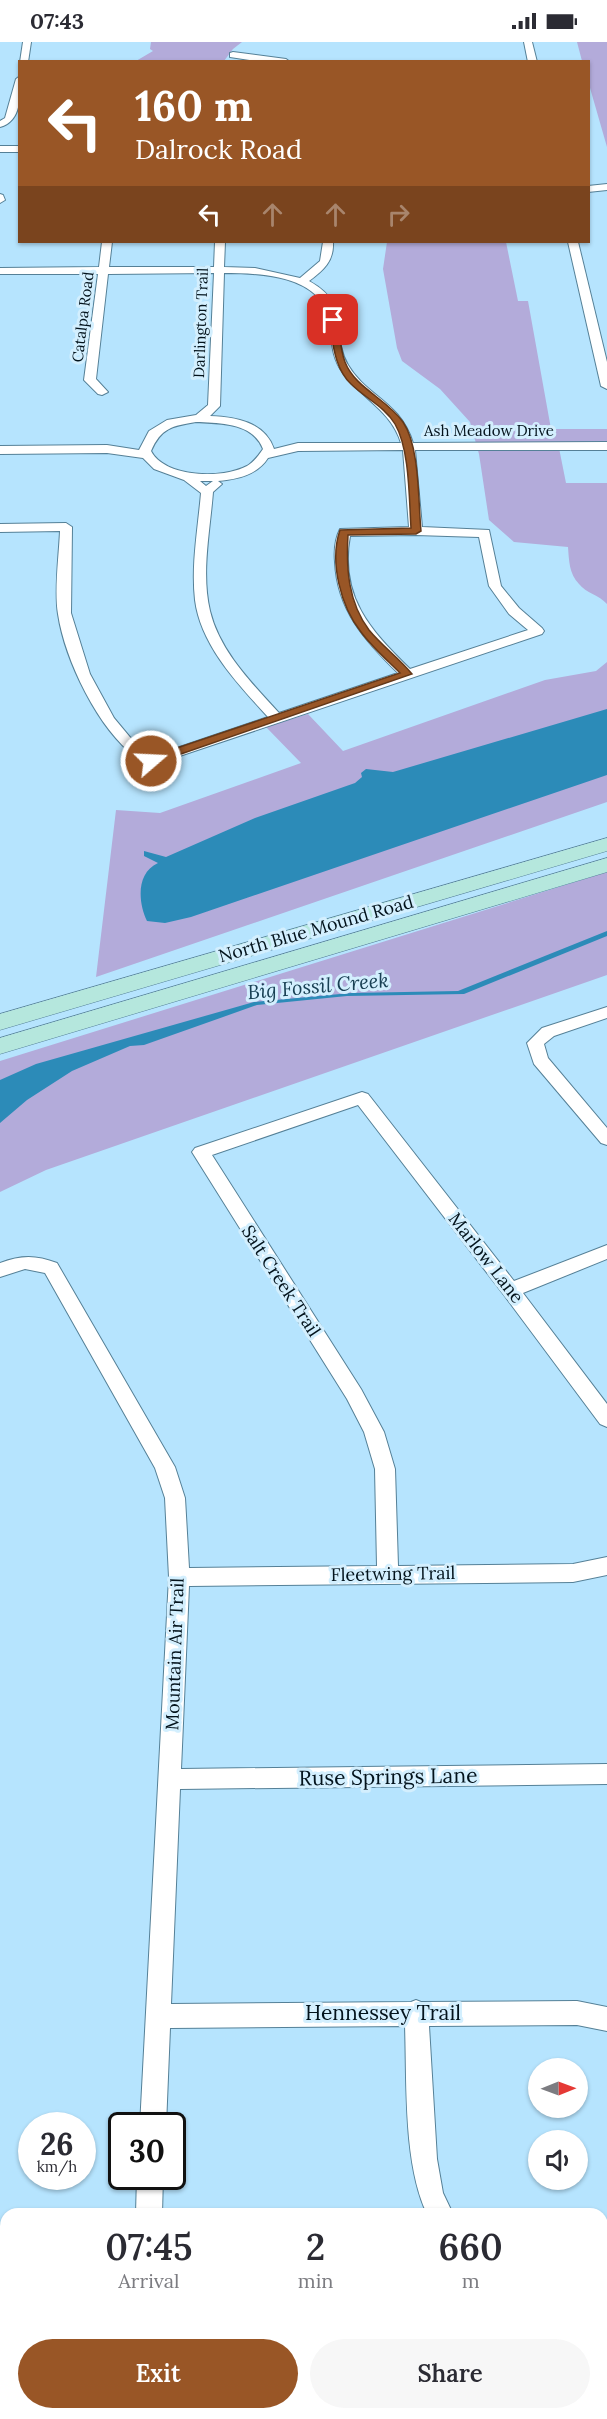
<!DOCTYPE html>
<html lang="en">
<head>
<meta charset="utf-8">
<style>
	:root { --surface:#fff; --page:#f7f7f7; --text:#2b2b33; --muted:#7c7c81; --accent:#995626 }
	body { margin:0; font-family:Lora,serif; background:var(--page); color:var(--text); height:100vh; display:flex; flex-direction:column; font-size:22px; white-space:nowrap }
	* { box-sizing:border-box; margin:0 }
	p { font-size:20px; color:var(--muted) }
	.icon { flex:none; width:33px; height:33px; fill:none; stroke:currentColor; stroke-width:2; stroke-linecap:round; stroke-linejoin:round }
	.map { position:relative; flex:1; overflow:hidden }
	.panel { position:absolute; left:0px; top:2166px; width:608px; height:212px; display:flex; flex-direction:column; background:var(--surface); border-radius:18px 18px 0 0; box-shadow:0 2px 4px #0004 }
	.panel>* { flex:none }
	.hud { position:absolute; left:18px; top:18px; width:572px; height:183px; border-radius:0px; box-shadow:0 2px 4px #0004; background:#995626; color:#fff; overflow:hidden }
	.needle { width:39px; rotate:89deg }
	.fabs { position:absolute; left:528px; top:2016px; display:grid; gap:12px }
	.fabs a { display:grid; place-items:center; width:60px; height:60px; border-radius:50%; background:var(--surface); box-shadow:0 2px 4px #0004; font-size:30px }
	.speed { position:absolute; left:18px; top:2070px; display:flex; gap:12px; font-size:30px; font-weight:700; text-align:center }
	.speed>* { display:grid; place-content:center; width:78px; height:78px; border-radius:50%; background:var(--surface); box-shadow:0 2px 4px #0004; line-height:1 }
	.speed small { font-size:15px; font-weight:400 }
	.speed .limit { border:3px solid #111; border-radius:9px; background:#fff; color:#111 }
	.pin { position:absolute; display:grid; place-items:center; width:51px; height:51px; color:#fff; margin:-26px; border-radius:12px; box-shadow:0 3px 9px #0006 }
	.me { position:absolute; width:66px; margin:-33px; rotate:71deg; stroke-linejoin:round; filter:drop-shadow(0 0 4px #0008) }
	.turn { display:flex; align-items:center; gap:21px; height:126px; padding:0 18px; font-size:27px }
	.turn .icon { width:78px; height:78px; stroke-width:2.5 }
	.turn b { display:block; font-size:42px; line-height:51px }
	.lanes { display:flex; align-items:center; height:57px; padding:0 18px; background:#0003; justify-content:center; gap:30px; direction:ltr }
	.lanes .off { opacity:.35 }
	.eta { display:flex; justify-content:space-evenly; align-items:center; height:102px; text-align:center }
	.eta b { font-size:36px; font-weight:600; line-height:42px }
	.primary-button { display:flex; gap:12px; margin-top:auto; padding:12px 18px }
	.primary-button a { flex:1; height:69px; border-radius:36px; background:var(--accent); color:#fff; font-size:24px; font-weight:600; line-height:69px; text-align:center }
	.primary-button a+a { background:var(--page); color:var(--text) }
	.status { display:flex; justify-content:space-between; align-items:center; height:42px; padding:0 30px; background:var(--surface); direction:ltr }
	.status svg { height:16px; fill:currentColor }
	.map>svg:first-child { display:block }
	.green { fill:#b3abda }
	.water { fill:#2c8bb8 }
	.lines { fill:none; stroke-linecap:round; stroke-linejoin:round }
	.minor-casing { stroke:#558097; stroke-width:2 }
	.tertiary-casing { stroke:#558097; stroke-width:2 }
	.secondary-casing { stroke:#558097; stroke-width:1 }
	.minor { fill:#fff; fill-rule:evenodd }
	.tertiary { fill:#fff; fill-rule:evenodd }
	.secondary { fill:#b5e7dd; fill-rule:evenodd }
	.route { fill:#995626; stroke:#633819; stroke-width:1.5 }
	.labels { text-anchor:middle; stroke-width:6; stroke-linejoin:round; paint-order:stroke }
	.far-street-label { font-size:15px; fill:#03131c; stroke:#d3effe }
	.street-label { font-size:18px; fill:#03131c; stroke:#d3effe }
	.water-label { font-size:20px; font-style:italic; fill:#194054; stroke:#d3effe }
	.near-street-label { font-size:21px; fill:#03131c; stroke:#d3effe }
</style>
</head>
<body>
<div class="status"><b>07:43</b><svg viewBox="0 0 49 12"><path d="M0 12V9h3v3zM5 12V6h3v6zM10 12V3h3v9zM15 12V0h3v12zM26 1h20v11H26zM47 4h2v5h-2z"/></svg></div>
<div class="map">
<svg width="607" height="2377" viewBox="0 0 607 2377">
	<rect width="100%" height="100%" fill="#b6e4fe"/>
	<g class="green">
		<polygon points="151,0 242,0 233,7 224,19 136,19 153,9 150,7"/>
		<polygon points="577,0 607,0 607,105 588,39 588,20 582,19"/>
		<path d="M387 200H506L518 259H528L551 387H607V399L558 401 566 441H607V562C599 553 586 551 579 542 569 532 569 518 568 505L514 500 489 478 479 412 470 380 440 347 402 319 397 306 383 227Z"/>
		<polygon points="607,620 607,760 96,935 116,768 160,771 301,721 266,685 308,672 343,709 545,638 596,629"/>
		<polygon points="607,830 607,933 46,1128 0,1150 0,1019"/>
	</g>
	<g class="water">
		<path d="M607 667V733L191 875 165 881 147 879C138 860 136 831 158 821L144 814V809L166 815 255 776 355 741 362 735 361 731 366 727 393 730Z"/>
		<polygon points="607,889 607,894 464,952 347,954 257,963 144,1003 130,1004 72,1029 27,1058 0,1081 0,1038 36,1022 254,960 351,951 458,949"/>
	</g>
	<g class="lines">
		<g class="minor-casing">
			<g id="minor">
				<polygon points="23,0 31,0 28,20 20,20"/>
				<polygon points="524,0 532,0 537,20 528,20"/>
				<polygon points="233,10 286,17 290,20 262,20 230,15 230,11"/>
				<path d="M20 34C20 54 22 79 0 85V79L5 76 16 37Z"/>
				<rect x="0" y="104" width="20" height="6"/>
				<polygon points="607,142 607,148 588,150 588,144"/>
				<polygon points="0,152 3,153 5,158 0,161"/>
				<path d="M102 200H112L109 225H214L215 200H225L224 225 255 226 300 236 320 219 323 200H333C334 219 324 228 309 239 354 264 329 290 348 323 367 355 400 359 413 401L607 400V408H415L422 485 489 488 501 544 519 566 542 586 544 589 542 592 156 722C147 724 143 720 136 715 98 687 65 618 58 572 54 549 59 513 60 489L0 490V482L66 481 72 485 71 571 90 632 114 676 134 700 153 714 268 675C238 642 201 604 195 558 191 523 198 486 201 451L184 438 154 427 143 416 107 411 0 412V404L107 403 139 408 149 389 167 378 196 373 208 363 214 231 108 232 96 337 108 350 102 353 98 352 84 338 98 232H0V226L99 225ZM224 231C260 231 321 233 329 278 332 298 331 315 343 331 362 357 391 368 401 401H298L274 407C265 380 236 375 210 374L220 364ZM196 380C221 381 253 381 263 407 258 414 254 420 247 424 223 437 165 436 151 409 161 386 172 384 196 380ZM403 408 409 485 340 487C335 497 334 509 335 520 337 568 365 599 398 631L279 671C252 641 220 610 210 569 201 531 210 489 213 450L222 442 218 439C238 437 257 433 268 416L298 409ZM200 439H213L206 444ZM416 493 479 495 489 544 509 572 528 588 410 627C370 588 339 554 350 494Z"/>
				<polygon points="568,200 578,200 607,320 607,347 601,344"/>
				<polygon points="607,965 607,976 554,994 544,1002 548,1016 607,1086 607,1103 601,1101 534,1022 527,1001 542,986"/>
				<path d="M362 1050 368 1052 514 1239 607 1203V1217L523 1251 607 1362V1385L600 1382 504 1253 358 1063 212 1113 361 1347 384 1390 395 1427 398 1524 573 1522 607 1515V1533L573 1540 189 1544 181 1727 607 1722V1742L180 1747 171 1962 411 1960 416 1958 421 1960 577 1959 607 1965V1989L577 1983 429 1984 437 2117 443 2151 453 2172H427C403 2122 407 2040 405 1984L170 1986 166 2084H140L169 1535 165 1456 155 1426 45 1231 25 1227 0 1235V1221C21 1213 36 1213 57 1221L175 1425 185 1456 189 1526 377 1524 375 1427 364 1390 347 1357 192 1110 195 1106Z"/>
				<polygon points="137,2134 163,2134 162,2172 136,2172"/>
				<polygon points="125,2372 152,2372 153,2377 125,2377"/>
				<polygon points="406,2372 433,2372 434,2377 406,2377"/>
			</g>
		</g>
		<g class="tertiary-casing">
			<g id="tertiary">
				<polygon points="607,2246 607,2280 602,2282 602,2249"/>
				<rect x="0" y="2292" width="6" height="34"/>
			</g>
		</g>
		<g class="secondary-casing">
			<g id="secondary">
				<polygon points="607,796 607,809 0,988 0,972"/>
				<polygon points="607,816 607,830 0,1012 0,996"/>
			</g>
		</g>
		<use href="#minor" class="minor"/>
		<use href="#tertiary" class="tertiary"/>
		<use href="#secondary" class="secondary"/>
	</g>
	<path class="route" d="M333 276 337 278C340 291 340 307 345 320 355 346 387 357 403 380 420 405 418 459 421 489L416 492 348 493C346 526 348 560 369 588 382 604 399 616 412 632L155 721H147V716L400 631C387 618 372 605 361 590 341 565 329 520 340 488L411 486C409 457 410 408 395 382 385 365 365 356 351 342 334 326 333 300 329 278Z"/>
	<g class="labels">
		<g class="far-street-label">
			<text transform="translate(83 275) rotate(-83)" y="5">Catalpa Road</text>
			<text transform="translate(201 281) rotate(-88)" y="5">Darlington Trail</text>
			<text x="489" y="394">Ash Meadow Drive</text>
		</g>
		<g class="street-label">
			<text transform="translate(316 887) rotate(-16)" y="6">North Blue Mound Road</text>
			<text transform="translate(486 1216) rotate(52)" y="6">Marlow Lane</text>
			<text transform="translate(281 1239) rotate(57)" y="6">Salt Creek Trail</text>
			<text transform="translate(393 1532) rotate(-1)" y="6">Fleetwing Trail</text>
			<text transform="translate(175 1612) rotate(-88)" y="6">Mountain Air Trail</text>
		</g>
		<g class="water-label">
			<text transform="translate(318 944) rotate(-5)" y="7">Big Fossil Creek</text>
		</g>
		<g class="near-street-label">
			<text transform="translate(388 1735) rotate(-1)" y="7">Ruse Springs Lane</text>
			<text x="383" y="1978">Hennessey Trail</text>
		</g>
	</g>
</svg>
<div class="fabs">
<a><svg class="needle" viewBox="-14 -14 28 28"><path d="M0-13l5 13h-10z" fill="#e53935"/><path d="M0 13l5-13h-10z" fill="#7c7c81"/></svg></a>
<a><svg class="icon" aria-label="sound" viewBox="0 0 24 24"><path d="M4 9h4l5-4v14l-5-4H4zM17 9q2 3 0 6"/></svg></a>
</div>
<div class="speed"><div>26<small>km/h</small></div><div class="limit">30</div></div>
<div class="pin" style="left:333px;top:278px;background:#d93025"><svg class="icon" aria-label="arrive" viewBox="0 0 24 24"><path d="M6 21V4h12l-3 4 3 4H6"/></svg></div>
<svg class="me" style="left:151px;top:719px" viewBox="-20 -20 40 40"><circle r="17" fill="#995626" stroke="#fff" stroke-width="3"/><path d="M0-11L8 9 0 5-8 9z" fill="#fff"/></svg>
<div class="hud">
<div class="turn"><svg class="icon" aria-label="left" viewBox="0 0 24 24"><path d="M17 20v-9H6M10 6l-5 5 5 5"/></svg><div><b>160 m</b>Dalrock Road</div></div>
<div class="lanes"><svg class="icon" aria-label="left" viewBox="0 0 24 24"><path d="M17 20v-9H6M10 6l-5 5 5 5"/></svg><svg class="icon off" aria-label="ahead" viewBox="0 0 24 24"><path d="M12 20V5M6 11l6-6 6 6"/></svg><svg class="icon off" aria-label="ahead" viewBox="0 0 24 24"><path d="M12 20V5M6 11l6-6 6 6"/></svg><svg class="icon off" aria-label="right" viewBox="0 0 24 24"><path d="M7 20v-9h11M14 6l5 5-5 5"/></svg></div>
</div>
<section class="panel">
<div class="eta">
<div><b>07:45</b><p>Arrival</p></div>
<div><b>2</b><p>min</p></div>
<div><b>660</b><p>m</p></div>
</div>
<div class="primary-button"><a>Exit</a><a>Share</a></div>
</section>
</div>
</body>
</html>
